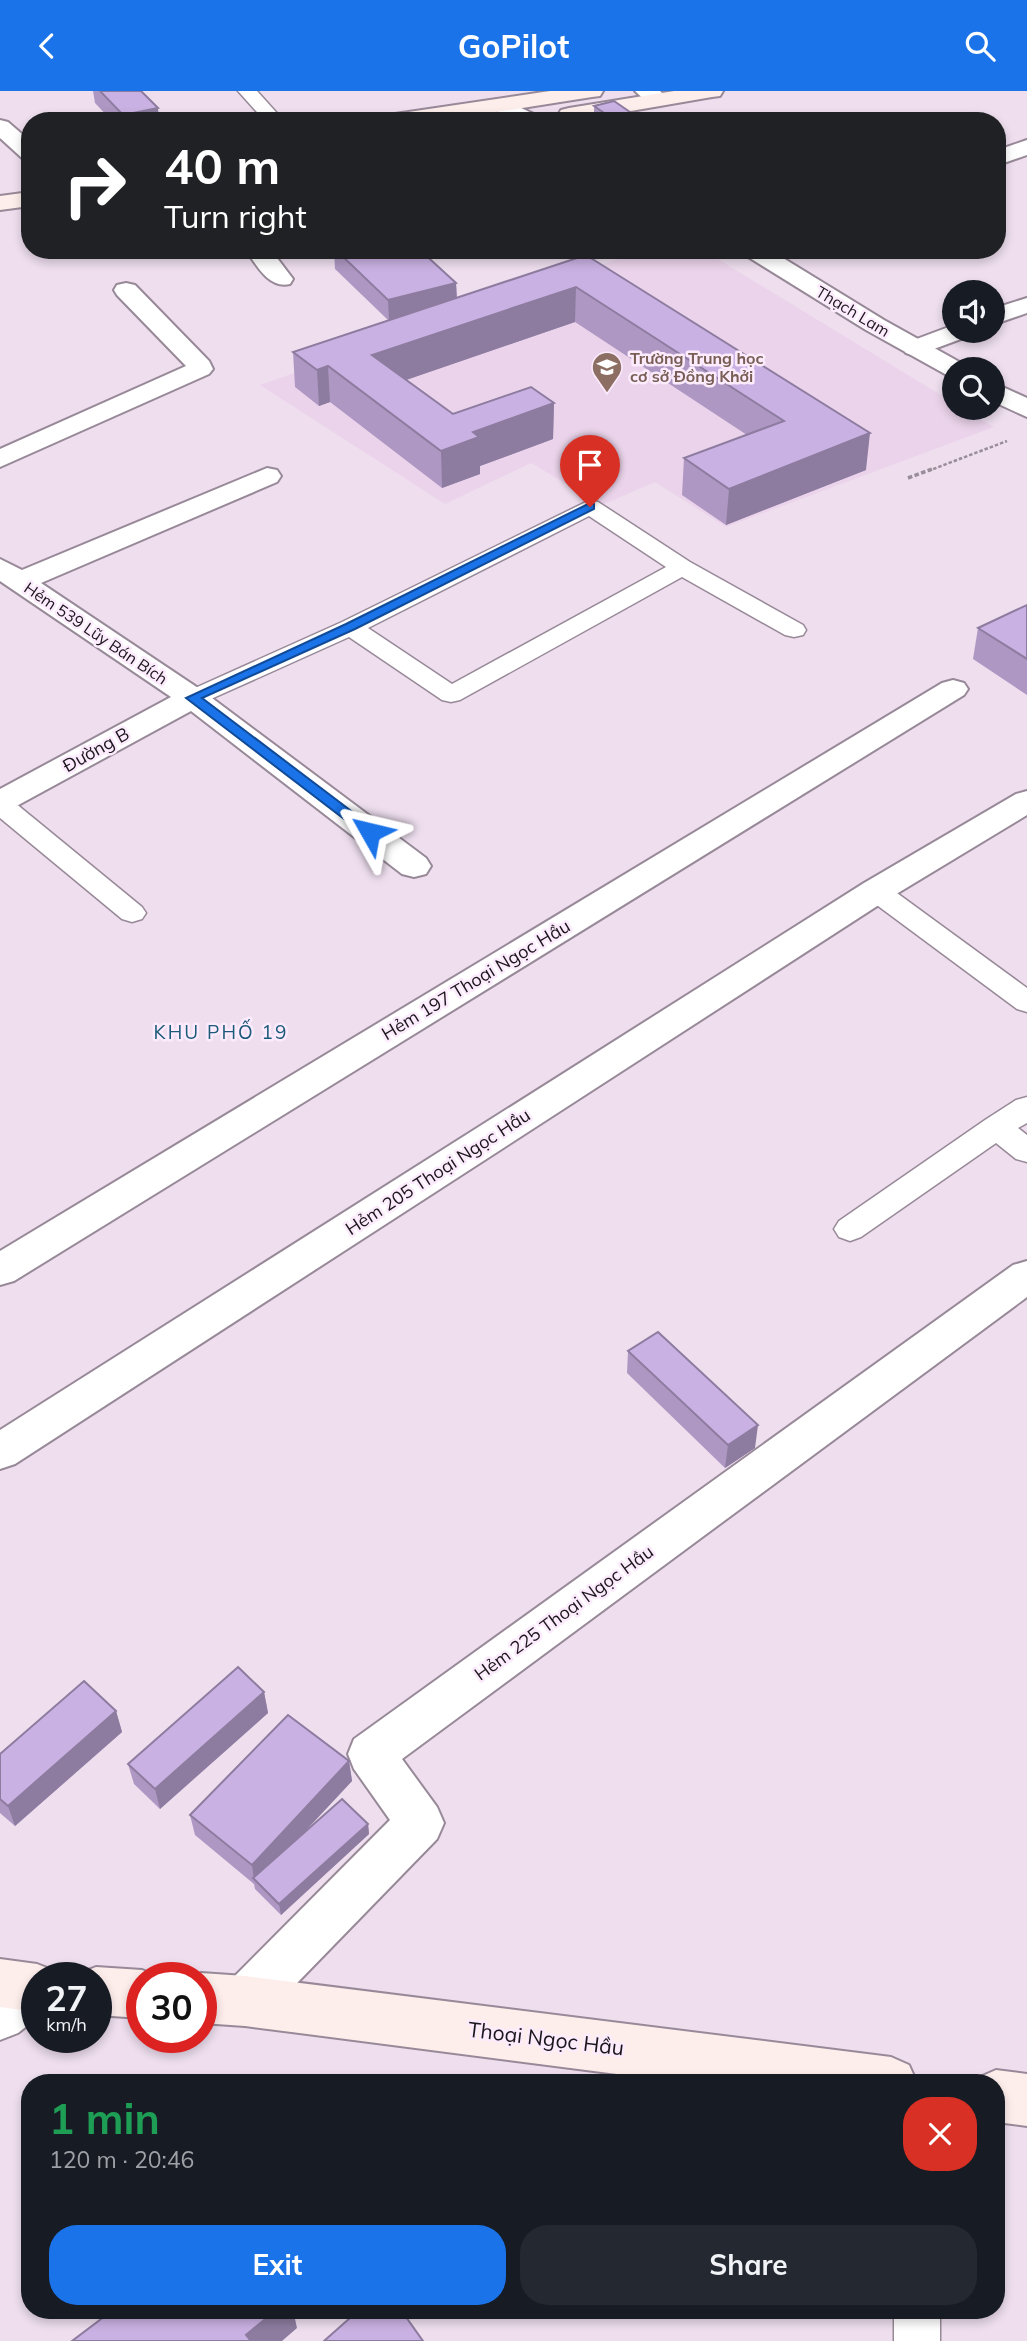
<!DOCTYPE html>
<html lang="en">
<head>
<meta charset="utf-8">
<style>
	:root { --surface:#171b24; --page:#242831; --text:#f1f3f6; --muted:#9ea1a6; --accent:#1a73e8 }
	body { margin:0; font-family:Mulish,sans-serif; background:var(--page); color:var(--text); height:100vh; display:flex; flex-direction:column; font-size:26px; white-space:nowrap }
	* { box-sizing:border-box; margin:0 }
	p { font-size:23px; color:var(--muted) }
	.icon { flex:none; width:38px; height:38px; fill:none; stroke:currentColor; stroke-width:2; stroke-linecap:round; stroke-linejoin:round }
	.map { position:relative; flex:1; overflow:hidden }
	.side { position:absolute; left:21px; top:1983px; width:984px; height:245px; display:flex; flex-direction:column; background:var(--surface); border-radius:28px; box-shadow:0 4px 10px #0003 }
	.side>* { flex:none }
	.top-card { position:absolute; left:21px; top:21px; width:985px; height:147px; border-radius:28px; box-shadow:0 4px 10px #0003; background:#202124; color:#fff; overflow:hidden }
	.controls { position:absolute; left:942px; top:189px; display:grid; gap:14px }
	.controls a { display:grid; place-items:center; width:63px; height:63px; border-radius:50%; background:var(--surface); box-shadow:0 4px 10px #0003; font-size:35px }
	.speed { position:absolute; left:21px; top:1871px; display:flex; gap:14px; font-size:35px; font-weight:700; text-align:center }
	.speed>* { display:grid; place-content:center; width:91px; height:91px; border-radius:50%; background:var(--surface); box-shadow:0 4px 10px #0003; line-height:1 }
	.speed small { font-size:18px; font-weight:400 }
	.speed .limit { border:10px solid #d22; background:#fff; color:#111 }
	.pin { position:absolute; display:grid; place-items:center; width:60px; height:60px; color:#fff; margin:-72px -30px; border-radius:50% 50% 50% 0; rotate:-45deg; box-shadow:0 0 7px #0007 }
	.pin .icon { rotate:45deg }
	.me { position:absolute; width:77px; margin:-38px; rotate:307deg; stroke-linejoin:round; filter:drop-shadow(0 0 5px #0008) }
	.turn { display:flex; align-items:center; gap:24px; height:147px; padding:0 28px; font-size:32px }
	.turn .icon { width:91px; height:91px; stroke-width:2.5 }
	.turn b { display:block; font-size:49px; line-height:60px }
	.round { display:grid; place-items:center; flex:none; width:74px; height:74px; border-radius:28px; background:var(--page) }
	.summary { display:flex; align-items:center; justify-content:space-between; height:119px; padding:0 28px }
	h1 { font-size:42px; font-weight:700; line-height:52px; color:#1e9e55 }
	.button { display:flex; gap:14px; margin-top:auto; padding:14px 28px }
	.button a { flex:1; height:80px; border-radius:28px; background:var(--accent); color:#fff; font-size:28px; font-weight:700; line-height:80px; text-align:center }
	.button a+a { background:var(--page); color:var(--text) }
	header { display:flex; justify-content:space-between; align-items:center; height:91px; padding:0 28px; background:var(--accent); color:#fff; font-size:32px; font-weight:700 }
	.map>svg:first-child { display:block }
	.built { fill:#ebd4eb }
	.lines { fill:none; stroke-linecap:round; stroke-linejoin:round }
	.service-casing { stroke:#988998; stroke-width:3 }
	.minor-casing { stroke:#988998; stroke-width:4 }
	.tertiary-casing { stroke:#988998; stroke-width:4 }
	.secondary-casing { stroke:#988998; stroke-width:4 }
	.path-far1 { stroke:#988d98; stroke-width:2.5; stroke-dasharray:3.5 2; stroke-linecap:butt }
	.path { stroke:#988d98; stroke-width:3.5; stroke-dasharray:4.5 2.5; stroke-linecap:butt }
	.service { fill:#fff; fill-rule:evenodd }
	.minor { fill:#fff; fill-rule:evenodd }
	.tertiary { fill:#fff; fill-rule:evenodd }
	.secondary { fill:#fdeeec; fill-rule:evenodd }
	.wall { fill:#ae98c3 }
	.shaded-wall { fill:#8d7c9f }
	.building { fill:#cab1e3; stroke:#8d7c9f; stroke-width:2 }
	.route { fill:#1a73e8; stroke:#114b97; stroke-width:2 }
	.labels { text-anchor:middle; stroke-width:5; stroke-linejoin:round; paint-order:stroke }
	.far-street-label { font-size:16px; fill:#1b161b; stroke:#fcebfc }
	.far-education-label { font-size:16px; font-weight:bold; fill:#785e54; stroke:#fcebfc; text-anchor:start }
	.street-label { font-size:18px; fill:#1b161b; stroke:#fcebfc }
	.neighbourhood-label { font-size:19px; letter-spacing:2px; fill:#1b5a79; stroke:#fcebfc }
	.near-street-label { font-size:21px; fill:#1b161b; stroke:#fcebfc }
</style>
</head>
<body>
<header><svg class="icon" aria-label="back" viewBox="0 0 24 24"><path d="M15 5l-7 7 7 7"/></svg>GoPilot<svg class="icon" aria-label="search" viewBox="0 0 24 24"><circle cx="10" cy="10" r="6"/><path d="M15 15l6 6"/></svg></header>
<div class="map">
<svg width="1027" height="2250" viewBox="0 0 1027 2250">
	<rect width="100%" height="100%" fill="#eedeee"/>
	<polygon class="built" points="644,159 703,159 954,312 954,317 962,317 994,336 726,436 655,391 602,414 531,372 445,413 260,294"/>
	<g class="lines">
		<g class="service-casing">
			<g id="service">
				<polygon points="238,0 257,0 284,30 265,30"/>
				<path d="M590 409 598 411 690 471 803 534 806 539 803 544 794 546 785 544 682 486 460 609 451 611 442 609 349 546 202 612 193 615 184 612 180 607 184 602 342 531ZM589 425 666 476 452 593 368 537Z"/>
				<polygon points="0,705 9,707 142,816 146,822 142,828 132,831 122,828 0,727"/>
				<polygon points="876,791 886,794 1027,897 1027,921 1017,918 866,806 862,800 866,794"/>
				<polygon points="1027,1006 1027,1032 1018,1037 1027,1044 1027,1071 1016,1068 996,1052 861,1146 850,1150 839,1146 834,1138 839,1130 985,1029 1016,1009"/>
				<rect x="894" y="2219" width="46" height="31"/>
			</g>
		</g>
		<g class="minor-casing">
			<g id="minor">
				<polygon points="635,0 660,0 669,9 666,14 650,14"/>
				<polygon points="1027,49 1027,64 998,74 998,59"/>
				<path d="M246 159H271L293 188 290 193C269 198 257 175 246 159Z"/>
				<polygon points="126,192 135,194 209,270 213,278 209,283 0,376 0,358 186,275 117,204 114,199 117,194"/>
				<polygon points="1027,207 1027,222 992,234 992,218"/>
				<polygon points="954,234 954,240 972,240 969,245 915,265 906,262 902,257 906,252"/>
				<polygon points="267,377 277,379 281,385 277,391 41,492 204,601 426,767 431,775 426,783 414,786 402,783 191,620 11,718 0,721 0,698 171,606 0,490 0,468 22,479"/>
				<polygon points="953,589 964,592 968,598 964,604 14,1190 0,1194 0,1160 942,592"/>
				<polygon points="1027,700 1027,724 888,808 15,1373 0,1378 0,1339 864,792 1016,703"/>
				<polygon points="1027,1170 1027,1206 402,1668 437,1716 444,1732 437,1748 263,1927 245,1935 227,1927 220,1910 227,1893 390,1729 354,1678 348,1663 354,1648 1013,1174"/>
				<polygon points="35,1873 53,1880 56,1886 37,1886 37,1927 18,1942 0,1949 0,1893 17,1880"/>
			</g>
		</g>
		<g class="tertiary-casing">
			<g id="tertiary">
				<path d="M502 8 538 25 541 30C522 30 504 30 491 14L494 9Z"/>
				<polygon points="0,29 8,31 30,50 30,69 22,67 0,47"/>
				<polygon points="741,159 770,159 884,229 963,273 967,278 954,278 954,286 945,283 866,239 745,164"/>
				<polygon points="992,291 1027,307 1027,326 992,310"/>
			</g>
		</g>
		<g class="secondary-casing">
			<g id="secondary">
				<polygon points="550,0 603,0 600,5 592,6 439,30 384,30 387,25 395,23"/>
				<polygon points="674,0 723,0 720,5 712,6 573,30 561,29 558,24 561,19 569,17"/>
				<polygon points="30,101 30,115 0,119 0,105"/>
				<polygon points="0,1868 37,1873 55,1880 58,1886 37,1886 37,1921 0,1916"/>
				<polygon points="96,1876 142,1879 160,1886 142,1886 142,1927 96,1924 96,1886 77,1886 78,1883"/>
				<polygon points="201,1882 245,1885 891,1966 909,1974 917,1992 687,1992 245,1935 201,1932 201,1886 191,1886"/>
				<polygon points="996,1979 1027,1983 1027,2035 996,2031 996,1992 976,1992 978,1987"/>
			</g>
		</g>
		<polyline class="path-far1" points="928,380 1007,350"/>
		<polyline class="path" points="908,387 932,378"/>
		<use href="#service" class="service"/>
		<use href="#minor" class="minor"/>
		<use href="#tertiary" class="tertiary"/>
		<use href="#secondary" class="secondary"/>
	</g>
	<g class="wall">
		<polygon points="93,0 141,0 159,30 112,30 95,12"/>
		<polygon points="594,15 643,30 600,30 594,25"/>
		<polygon points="334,159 420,159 456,192 457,207 586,164 866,379 726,434 682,404 684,367 747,344 575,231 406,289 453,323 554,312 553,348 480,375 480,383 442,397 330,311 319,315 295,296 293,261 388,229 335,178"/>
		<polygon points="1027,514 1027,604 973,568 978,537"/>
		<polygon points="628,1260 755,1357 725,1377 627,1282"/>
		<polygon points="264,1601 268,1622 160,1718 134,1693 128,1673"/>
		<polygon points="116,1620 122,1641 15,1735 0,1722 0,1663"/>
		<polygon points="349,1670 352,1690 304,1741 368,1733 369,1743 281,1824 255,1798 254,1793 195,1744 190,1724"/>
	</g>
	<g class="shaded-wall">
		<polygon points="158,17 159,30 124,30 123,24"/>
		<polygon points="456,192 457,213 389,230 388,209"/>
		<polygon points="576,196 575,231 374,300 372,264"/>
		<polygon points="328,275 330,311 319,315 317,279"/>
		<polygon points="554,312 553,348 480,375 480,383 442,397 441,360 473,341"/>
		<polygon points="870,342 866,379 726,434 729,398"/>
		<polygon points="758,1334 755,1357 725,1377 728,1354"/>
		<polygon points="264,1601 268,1622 160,1718 155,1698"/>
		<polygon points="116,1620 122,1641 15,1735 8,1715"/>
		<polygon points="349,1670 352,1690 257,1792 254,1789 252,1774"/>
		<polygon points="368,1733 369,1743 281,1824 279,1813"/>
		<polygon points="276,2219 293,2219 297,2237 282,2250 248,2250 246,2244"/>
	</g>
	<g class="building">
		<polygon points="100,0 141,0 158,17 123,24"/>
		<polygon points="614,10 643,30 616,30 594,15"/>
		<polygon points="336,159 420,159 456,192 388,209"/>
		<polygon points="586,164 870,342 729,398 684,367 784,330 576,196 372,264 453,323 531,296 554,312 473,341 479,346 441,360 328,275 317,279 293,261"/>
		<polygon points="1027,514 1027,568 978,537"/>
		<polygon points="658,1241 758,1334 728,1354 628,1260"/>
		<polygon points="238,1576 264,1601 155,1698 128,1673"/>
		<polygon points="84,1590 116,1620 8,1715 0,1708 0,1663"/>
		<polygon points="288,1624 349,1670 252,1774 190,1724"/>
		<polygon points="342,1708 368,1733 279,1813 253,1787"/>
		<polygon points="113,2219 276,2219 246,2244 251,2250 72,2250"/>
		<polygon points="359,2219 401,2219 423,2250 324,2250"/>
	</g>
	<polygon class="route" points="590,412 594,413 594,418 355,538 202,607 375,738 375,744 365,744 186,607 346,533"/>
	<defs>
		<g id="school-pin" transform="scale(1.575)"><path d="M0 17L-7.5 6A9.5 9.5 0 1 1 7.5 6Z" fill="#8d6e63" stroke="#fcebfc"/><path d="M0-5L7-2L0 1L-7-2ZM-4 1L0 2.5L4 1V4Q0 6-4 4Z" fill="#fff"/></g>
	</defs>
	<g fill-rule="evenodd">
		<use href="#school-pin" x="607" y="276"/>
	</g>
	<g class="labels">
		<g class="far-street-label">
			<text transform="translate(853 220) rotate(31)" y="6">Thạch Lam</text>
			<text transform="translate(96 542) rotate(34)" y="6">Hẻm 539 Lũy Bán Bích</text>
		</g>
		<g class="far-education-label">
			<text x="630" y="273">Trường Trung học<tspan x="630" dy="18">cơ sở Đồng Khởi</tspan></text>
		</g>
		<g class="street-label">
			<text transform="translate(96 659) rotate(-29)" y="6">Đường B</text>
			<text transform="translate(476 889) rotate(-31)" y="6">Hẻm 197 Thoại Ngọc Hầu</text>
			<text transform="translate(438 1081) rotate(-33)" y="6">Hẻm 205 Thoại Ngọc Hầu</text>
			<text transform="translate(564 1522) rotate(-36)" y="6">Hẻm 225 Thoại Ngọc Hầu</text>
		</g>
		<g class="neighbourhood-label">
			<text x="221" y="948">KHU PHỐ 19</text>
		</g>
		<g class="near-street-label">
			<text transform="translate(546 1948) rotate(7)" y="7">Thoại Ngọc Hầu</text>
		</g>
	</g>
</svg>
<div class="controls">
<a><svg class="icon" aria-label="sound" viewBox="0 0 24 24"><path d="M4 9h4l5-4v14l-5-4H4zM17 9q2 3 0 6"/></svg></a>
<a><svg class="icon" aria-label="search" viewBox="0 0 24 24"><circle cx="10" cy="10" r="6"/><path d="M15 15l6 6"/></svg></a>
</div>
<div class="speed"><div>27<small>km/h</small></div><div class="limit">30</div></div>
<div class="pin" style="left:590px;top:416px;background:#d93025"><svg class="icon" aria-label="arrive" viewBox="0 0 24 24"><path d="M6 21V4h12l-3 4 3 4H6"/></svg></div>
<svg class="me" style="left:370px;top:741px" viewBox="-20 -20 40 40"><path d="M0-17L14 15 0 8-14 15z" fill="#1a73e8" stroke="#fff" stroke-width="4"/></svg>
<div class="top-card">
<div class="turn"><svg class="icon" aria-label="right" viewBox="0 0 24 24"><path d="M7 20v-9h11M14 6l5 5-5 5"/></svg><div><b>40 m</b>Turn right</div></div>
</div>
<section class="side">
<div class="summary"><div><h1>1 min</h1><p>120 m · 20:46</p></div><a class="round" style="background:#d93025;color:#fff"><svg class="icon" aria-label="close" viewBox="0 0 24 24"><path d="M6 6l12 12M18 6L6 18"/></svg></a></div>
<div class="button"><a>Exit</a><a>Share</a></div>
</section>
</div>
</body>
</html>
